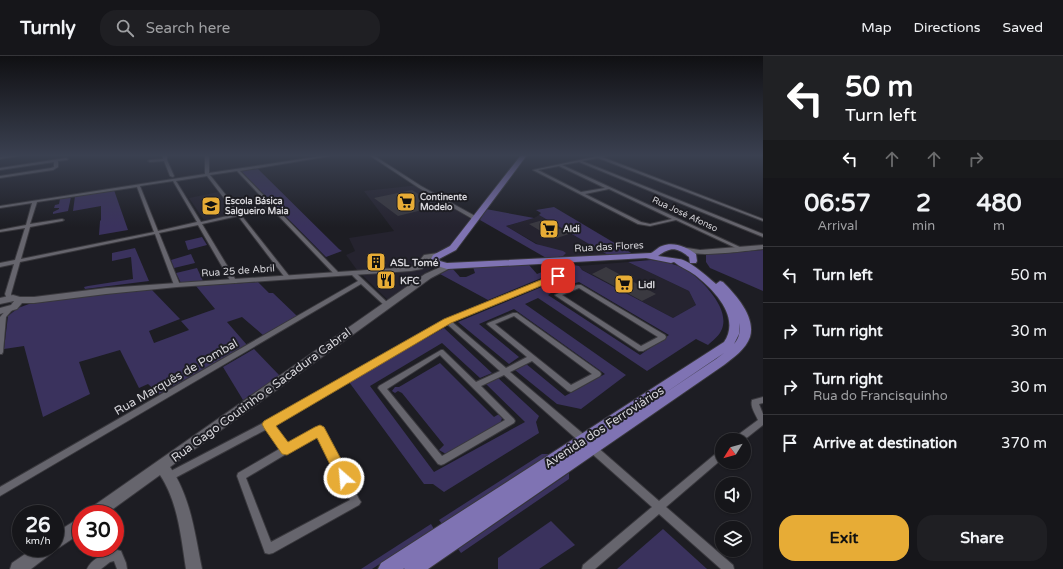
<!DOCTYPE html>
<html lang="en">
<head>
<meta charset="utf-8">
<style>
	:root { --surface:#16161a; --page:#1f1f23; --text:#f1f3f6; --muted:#9e9fa2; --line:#353539; --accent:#e7ac36 }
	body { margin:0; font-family:"Varela Round",sans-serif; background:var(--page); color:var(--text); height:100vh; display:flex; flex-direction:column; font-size:15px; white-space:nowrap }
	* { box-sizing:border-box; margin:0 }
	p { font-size:13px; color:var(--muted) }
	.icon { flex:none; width:22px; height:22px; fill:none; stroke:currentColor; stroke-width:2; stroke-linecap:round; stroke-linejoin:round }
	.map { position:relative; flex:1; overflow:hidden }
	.details { display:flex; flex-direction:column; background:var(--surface); width:300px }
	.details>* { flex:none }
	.banner { background:#202124; color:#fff; overflow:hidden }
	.needle { width:26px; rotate:233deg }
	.controls { position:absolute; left:715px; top:377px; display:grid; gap:8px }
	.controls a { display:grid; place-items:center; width:36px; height:36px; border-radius:50%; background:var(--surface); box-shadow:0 1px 3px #0004,0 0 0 1px var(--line); font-size:20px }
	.speed { position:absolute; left:12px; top:449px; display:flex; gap:8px; font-size:20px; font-weight:700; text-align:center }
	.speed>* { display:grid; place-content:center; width:52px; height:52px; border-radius:50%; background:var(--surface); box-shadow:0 1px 3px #0004,0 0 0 1px var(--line); line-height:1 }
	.speed small { font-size:10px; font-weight:400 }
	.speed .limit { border:6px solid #d22; background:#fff; color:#111 }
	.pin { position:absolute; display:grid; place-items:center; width:34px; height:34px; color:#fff; margin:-17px; border-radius:8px; box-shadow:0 2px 6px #0006 }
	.me { position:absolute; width:44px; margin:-22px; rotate:333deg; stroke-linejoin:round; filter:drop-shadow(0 0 3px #0008) }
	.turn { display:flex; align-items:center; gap:14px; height:84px; padding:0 16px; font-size:18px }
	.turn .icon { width:52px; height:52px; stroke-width:2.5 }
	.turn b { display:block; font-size:28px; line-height:34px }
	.lanes { display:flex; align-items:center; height:38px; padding:0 16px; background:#0003; justify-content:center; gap:20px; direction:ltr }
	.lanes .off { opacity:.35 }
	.eta { display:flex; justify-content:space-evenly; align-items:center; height:68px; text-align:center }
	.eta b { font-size:24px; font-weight:800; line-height:28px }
	.primary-button { display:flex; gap:8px; margin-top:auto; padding:8px 16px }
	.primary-button a { flex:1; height:46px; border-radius:16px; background:var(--accent); color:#111; font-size:16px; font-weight:800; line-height:46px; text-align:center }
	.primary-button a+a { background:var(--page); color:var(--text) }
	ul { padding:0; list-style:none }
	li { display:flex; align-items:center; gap:12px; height:56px; padding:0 16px; border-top:1px solid var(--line) }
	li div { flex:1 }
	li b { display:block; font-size:15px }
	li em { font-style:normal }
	header { display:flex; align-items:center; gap:24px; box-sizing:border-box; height:56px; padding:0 20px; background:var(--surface); border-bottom:1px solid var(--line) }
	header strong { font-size:19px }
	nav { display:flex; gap:22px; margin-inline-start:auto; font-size:14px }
	.search { width:280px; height:36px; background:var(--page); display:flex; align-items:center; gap:10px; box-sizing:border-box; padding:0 14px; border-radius:16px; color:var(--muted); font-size:15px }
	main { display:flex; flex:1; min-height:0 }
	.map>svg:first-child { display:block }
	.built { fill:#25232f }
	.green { fill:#3a325d }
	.building { fill:#3a3940 }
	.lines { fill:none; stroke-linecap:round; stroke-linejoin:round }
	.street-casing { stroke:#39383d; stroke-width:2 }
	.secondary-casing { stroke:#39383d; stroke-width:2 }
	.primary-casing { stroke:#39383d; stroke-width:2 }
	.street { fill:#66656d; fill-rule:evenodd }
	.secondary { fill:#66656d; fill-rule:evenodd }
	.primary { fill:#7f73b3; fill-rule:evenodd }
	.route { fill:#e7ac36; stroke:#967023 }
	.labels { text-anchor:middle; stroke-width:4; stroke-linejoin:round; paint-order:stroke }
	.far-poi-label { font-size:9px; font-weight:bold; fill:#d6d5da; stroke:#1d1d23; text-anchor:start }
	.far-street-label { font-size:9px; fill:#d6d5da; stroke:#1d1d23 }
	.street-label { font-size:10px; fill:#d6d5da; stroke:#1d1d23 }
	.poi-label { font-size:10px; font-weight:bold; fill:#d6d5da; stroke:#1d1d23; text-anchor:start }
	.near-street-label { font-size:12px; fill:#d6d5da; stroke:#1d1d23 }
</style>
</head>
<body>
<header>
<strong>Turnly</strong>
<div class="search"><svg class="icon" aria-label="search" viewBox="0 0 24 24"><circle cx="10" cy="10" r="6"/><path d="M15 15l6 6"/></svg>Search here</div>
<nav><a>Map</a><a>Directions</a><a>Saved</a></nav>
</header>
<main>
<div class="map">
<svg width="763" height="513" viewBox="0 0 763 513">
	<rect width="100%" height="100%" fill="#1d1d23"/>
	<g class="built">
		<polygon points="419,129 471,163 431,213 388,244 357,214 346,199 355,195 349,182 394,175 364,135"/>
		<polygon points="218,136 234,158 204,164 189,142"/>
		<polygon points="539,159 608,199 562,202 506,170 534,162"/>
		<polygon points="628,206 689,235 696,249 673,262 581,213 579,210"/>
	</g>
	<g class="green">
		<polygon points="258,113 339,193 342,195 326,201 241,115"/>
		<polygon points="114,134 128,174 99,179 100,165 101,164 101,150 73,155 75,140"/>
		<polygon points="71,141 68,155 53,158 53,156 59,153 59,152 54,152 55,149 59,148 60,143"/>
		<polygon points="554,151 633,198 608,199 539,159 541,157 536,154"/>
		<polygon points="486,153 534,162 506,170 536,188 563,195 566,197 563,200 548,203 480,164"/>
		<polygon points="202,181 207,189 188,194 185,185"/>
		<polygon points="135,192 149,225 85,233 84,231 88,230 133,223 131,201 112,205 112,197"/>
		<polygon points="763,194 763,235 710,212 706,206 706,198"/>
		<polygon points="191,198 195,207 174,212 171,204"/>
		<path d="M651 204C663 205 676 208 687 214 703 225 732 254 721 275 718 281 712 285 708 289L696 283 647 315 538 242 525 248 626 319 581 353 557 348 515 314 525 307 565 340 605 318 514 253 479 268 519 301 509 308 458 266 549 228 557 233 548 239 640 299 669 279 579 226 564 230 554 226 574 217C570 210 563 207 555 212L556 216 488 244 440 218 452 212 460 221H466L475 217 473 211 529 209 537 218 549 213 545 208 562 207 579 210 582 214 673 262 696 249 689 235 628 206Z"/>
		<polygon points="197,212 203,225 181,227 176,217"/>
		<polygon points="258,226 269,237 273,237 297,260 263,279 242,261 227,266 247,289 159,338 148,328 139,332 120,294 79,306 90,338 43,361 24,290 4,293 8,260 18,252 29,248 122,236 152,234 180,263 149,275 154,287 189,274 181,265 215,253 196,230"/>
		<polygon points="444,272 492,317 480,322 442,287 370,330 434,416 525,366 486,328 488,326 497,321 539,360 536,366 539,377 444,436 433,428 424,428 349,326"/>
		<polygon points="254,293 280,320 243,344 223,311"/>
		<polygon points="440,307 494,361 499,358 502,362 501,366 446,398 439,394 444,389 402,337 398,335 395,337 392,335 395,331 399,331"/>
		<polygon points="542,398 551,398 442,468 439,464"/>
		<polygon points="569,417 569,423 461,497 458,493"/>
		<polygon points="551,465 575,489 539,513 498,513 498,502"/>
		<polygon points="431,468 434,473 372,513 361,513"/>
		<polygon points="663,473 707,513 617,513"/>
	</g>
	<g class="building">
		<polygon points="412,134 438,150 398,160 374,142"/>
		<polygon points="543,164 569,178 554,183 529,168"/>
		<polygon points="385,203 386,208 367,210 366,205"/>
		<polygon points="606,211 656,238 642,245 592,218"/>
		<polygon points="386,218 395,227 387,229 377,221"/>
	</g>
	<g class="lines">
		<g class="street-casing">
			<g id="street">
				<polygon points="15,99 24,99 0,103 0,101"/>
				<polygon points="163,99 167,99 167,104 174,120 173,121 170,120 164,105 150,106 148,105 150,104 163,103"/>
				<path d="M205 99H209V117L328 99H336L240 115 339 217 340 218 339 219H335L272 153 241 159 290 221 291 222 290 223H286L238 160 202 168 237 226 236 227H232L231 226 198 169 159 177 180 229 179 230H175L174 229 155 178 20 206 11 238 12 242 11 243H7L5 238 14 208 0 211V207L15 204 25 172 0 176V174L26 169 32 147 0 152V150L205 118ZM237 115 271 151 240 157 210 119ZM207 120 236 158 201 166 176 125ZM173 125 197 166 158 175 140 130ZM137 131 154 176 21 203 30 171 62 165 64 164 62 163 30 168 37 146Z"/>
				<polygon points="369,99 373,99 421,130 475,160 476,165 472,166 471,162 419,132"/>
				<path d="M603 99H610L602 101 763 163V165L598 102 582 105 763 178V181L579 106 562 109 742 192 740 193H738L676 164 650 170 638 168 533 114ZM559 110 605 132 581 136 538 114ZM609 133 672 163 650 168 641 166 585 138Z"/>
				<polygon points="66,102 68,103 67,104 58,105 58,111 53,114 0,122 0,120 51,112 54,111 54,106 0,114 0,112"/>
				<path d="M567 214 570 216 569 217 552 224 568 233 577 229H581L665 279 666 281 665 283 643 295H639L556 240 555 239 563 235 547 226 451 265 506 312 527 301 487 268 488 267 513 257H517L600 316 601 318 600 320 571 336 568 335 532 305 510 316 587 381 588 384 587 387 584 388 581 387 504 319 481 330 514 363 515 365 514 367 444 408 441 409 438 408 378 332 379 330 441 294H443L476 326 500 315 447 268 273 369 288 388 317 372 320 371 323 372 359 443 361 446 359 449 273 497 269 498 265 497 237 420 238 417 281 392 267 373 173 423 170 424 167 423 166 420 167 417 265 366 445 264ZM579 232 658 281 641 290 562 239ZM514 260 592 318 571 329 495 268ZM440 299 505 364 442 400 387 333ZM318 379 350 444 271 486 246 422Z"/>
				<polygon points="353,215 355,216 389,248 390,249 389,250 385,250 361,228 0,440 0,431 358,225 350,217"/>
				<polygon points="10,251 13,253 6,261 3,296 2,298 0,298 0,261 8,252"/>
				<path d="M763 341V347L759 348 763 358V369L744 384H734L735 381 758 364C755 357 750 351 752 344Z"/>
				<polygon points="593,389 596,390 659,445 719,395 722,394 722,403 666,451 733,509 734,513 721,513 659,458 595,513 582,513 583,509 652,451 590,396 589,393 590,390"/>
				<path d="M117 494 121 495 126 507 127 513H117L114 505 110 506 101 513H87C91 503 107 496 117 494Z"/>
			</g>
		</g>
		<g class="secondary-casing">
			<g id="secondary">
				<path d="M763 189V193C745 195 690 203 677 193L681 191 700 194Z"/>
				<polygon points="438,197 441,197 441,201 429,203 422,213 411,215 177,231 106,238 34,247 22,247 17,253 0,258 0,252 11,249 14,245 0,248 0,242 13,239 20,241 34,241 106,232 177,227 411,211 416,209 424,199"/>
				<path d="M447 208H450L454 210 431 222 170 411C191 441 195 479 202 513H186C181 481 178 446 160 419L106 458H87L89 453 425 218Z"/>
				<polygon points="81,461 81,477 60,491 54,493 52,497 31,513 10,513 12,507 34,492 55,492 55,477"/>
			</g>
		</g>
		<g class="primary-casing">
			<path id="primary" d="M521 99H527L456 194 439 203 440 205 447 207 651 197C655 195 658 191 662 190 673 185 687 191 696 198L697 205 696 207H690L689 201C676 191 671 191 658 200 665 201 673 202 679 203 689 204 708 221 716 228L720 225 723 226C736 239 756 261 750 281 746 293 733 302 724 309L428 513H404L405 512 403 513H378L381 507 724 286C741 261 714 234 695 219 688 214 680 211 674 206L671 207 646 202 447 213 434 209 431 203 433 199 450 190ZM740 267C740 275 740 281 734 288L739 278ZM724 297 716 303 662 339Z"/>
		</g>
		<use href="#street" class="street"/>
		<use href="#secondary" class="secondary"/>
		<use href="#primary" class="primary"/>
	</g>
	<linearGradient id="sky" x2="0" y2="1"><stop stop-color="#101013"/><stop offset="0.58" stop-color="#3a4050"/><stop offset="1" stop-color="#3a4050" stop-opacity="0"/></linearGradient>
	<rect width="763" height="171" fill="url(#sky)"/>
	<polygon class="route" points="558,217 560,218 560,222 451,267 276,370 288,386 315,371 320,369 324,371 351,422 349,427 344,429 339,427 317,382 287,399 282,398 264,372 262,368 264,365 444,263"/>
	<defs>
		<g id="supermarket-square" transform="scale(1)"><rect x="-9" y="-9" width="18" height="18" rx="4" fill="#e7ac36" stroke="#1d1d23"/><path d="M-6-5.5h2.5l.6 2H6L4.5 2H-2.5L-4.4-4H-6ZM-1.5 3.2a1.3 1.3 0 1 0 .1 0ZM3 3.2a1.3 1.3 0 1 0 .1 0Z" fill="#111"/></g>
		<g id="school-square" transform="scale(1)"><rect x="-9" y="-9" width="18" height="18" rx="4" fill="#e7ac36" stroke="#1d1d23"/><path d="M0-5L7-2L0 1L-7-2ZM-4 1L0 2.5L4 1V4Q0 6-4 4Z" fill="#111"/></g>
		<g id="building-square" transform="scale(1)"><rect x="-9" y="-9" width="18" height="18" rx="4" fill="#e7ac36" stroke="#1d1d23"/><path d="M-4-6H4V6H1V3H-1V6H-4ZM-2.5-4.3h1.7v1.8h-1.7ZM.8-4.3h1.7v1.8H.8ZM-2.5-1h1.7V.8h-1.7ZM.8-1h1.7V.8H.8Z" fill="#111"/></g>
		<g id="restaurant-square" transform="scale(1)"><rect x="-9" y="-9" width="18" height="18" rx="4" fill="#e7ac36" stroke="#1d1d23"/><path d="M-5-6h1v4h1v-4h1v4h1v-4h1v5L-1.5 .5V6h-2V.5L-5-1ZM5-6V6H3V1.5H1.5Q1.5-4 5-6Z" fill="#111"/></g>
	</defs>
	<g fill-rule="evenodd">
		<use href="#supermarket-square" x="406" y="146"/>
		<use href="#school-square" x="211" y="150"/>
		<use href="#supermarket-square" x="549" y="173"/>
		<use href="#building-square" x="376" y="206"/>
		<use href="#restaurant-square" x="386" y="224"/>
		<use href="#supermarket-square" x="624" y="228"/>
	</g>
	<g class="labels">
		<g class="far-poi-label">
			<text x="420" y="144">Continente<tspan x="420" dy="10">Modelo</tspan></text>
			<text x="225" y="148">Escola Básica<tspan x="225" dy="10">Salgueiro Maia</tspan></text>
			<text x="563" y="176">Aldi</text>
		</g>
		<g class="far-street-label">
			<text transform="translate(685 158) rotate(25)" y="3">Rua José Afonso</text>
		</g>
		<g class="street-label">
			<text transform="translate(609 190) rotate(-3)" y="4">Rua das Flores</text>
			<text transform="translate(238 214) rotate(-4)" y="4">Rua 25 de Abril</text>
		</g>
		<g class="poi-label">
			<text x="390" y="210">ASL Tomé</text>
			<text x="400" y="228">KFC</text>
			<text x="638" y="232">Lidl</text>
		</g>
		<g class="near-street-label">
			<text transform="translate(176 321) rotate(-30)" y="4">Rua Marquês de Pombal</text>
			<text transform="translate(261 339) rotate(-36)" y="4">Rua Gago Coutinho e Sacadura Cabral</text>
			<text transform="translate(604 371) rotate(-33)" y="4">Avenida dos Ferroviários</text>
		</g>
	</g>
</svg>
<div class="controls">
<a><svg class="needle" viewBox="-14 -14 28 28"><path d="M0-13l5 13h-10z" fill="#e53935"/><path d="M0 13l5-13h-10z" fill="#9e9fa2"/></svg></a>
<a><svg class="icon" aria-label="sound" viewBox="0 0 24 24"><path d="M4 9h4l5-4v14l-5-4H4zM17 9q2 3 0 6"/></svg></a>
<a><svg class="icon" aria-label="layers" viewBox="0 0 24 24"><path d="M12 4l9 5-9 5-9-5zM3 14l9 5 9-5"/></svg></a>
</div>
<div class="speed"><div>26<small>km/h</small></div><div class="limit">30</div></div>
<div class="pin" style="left:558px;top:220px;background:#d93025"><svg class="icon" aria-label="arrive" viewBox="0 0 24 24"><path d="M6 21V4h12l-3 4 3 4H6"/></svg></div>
<svg class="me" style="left:344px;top:422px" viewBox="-20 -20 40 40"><circle r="17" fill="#e7ac36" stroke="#fff" stroke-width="3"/><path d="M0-11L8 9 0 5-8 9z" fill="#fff"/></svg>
</div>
<section class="details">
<div class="banner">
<div class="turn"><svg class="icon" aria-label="left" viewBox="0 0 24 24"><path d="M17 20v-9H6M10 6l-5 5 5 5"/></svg><div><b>50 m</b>Turn left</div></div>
<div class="lanes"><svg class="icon" aria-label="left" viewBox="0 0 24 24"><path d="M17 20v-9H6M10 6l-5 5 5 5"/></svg><svg class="icon off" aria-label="ahead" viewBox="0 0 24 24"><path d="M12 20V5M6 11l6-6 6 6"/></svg><svg class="icon off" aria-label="ahead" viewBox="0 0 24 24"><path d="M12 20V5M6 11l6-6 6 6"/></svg><svg class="icon off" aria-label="right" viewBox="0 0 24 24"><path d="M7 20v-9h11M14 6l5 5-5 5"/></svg></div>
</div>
<div class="eta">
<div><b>06:57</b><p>Arrival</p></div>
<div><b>2</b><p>min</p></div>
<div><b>480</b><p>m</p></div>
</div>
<ul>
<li><svg class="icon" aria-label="left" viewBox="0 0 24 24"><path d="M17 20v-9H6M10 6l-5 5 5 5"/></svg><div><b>Turn left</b></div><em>50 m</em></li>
<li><svg class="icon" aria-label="right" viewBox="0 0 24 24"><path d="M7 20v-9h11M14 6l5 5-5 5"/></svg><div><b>Turn right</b></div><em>30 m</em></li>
<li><svg class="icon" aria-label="right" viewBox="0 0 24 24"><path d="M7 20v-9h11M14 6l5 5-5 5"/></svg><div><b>Turn right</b><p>Rua do Francisquinho</p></div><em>30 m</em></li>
<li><svg class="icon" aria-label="arrive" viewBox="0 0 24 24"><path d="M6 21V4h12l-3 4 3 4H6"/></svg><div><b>Arrive at destination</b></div><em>370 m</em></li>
</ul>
<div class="primary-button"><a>Exit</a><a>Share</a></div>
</section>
</main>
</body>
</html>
